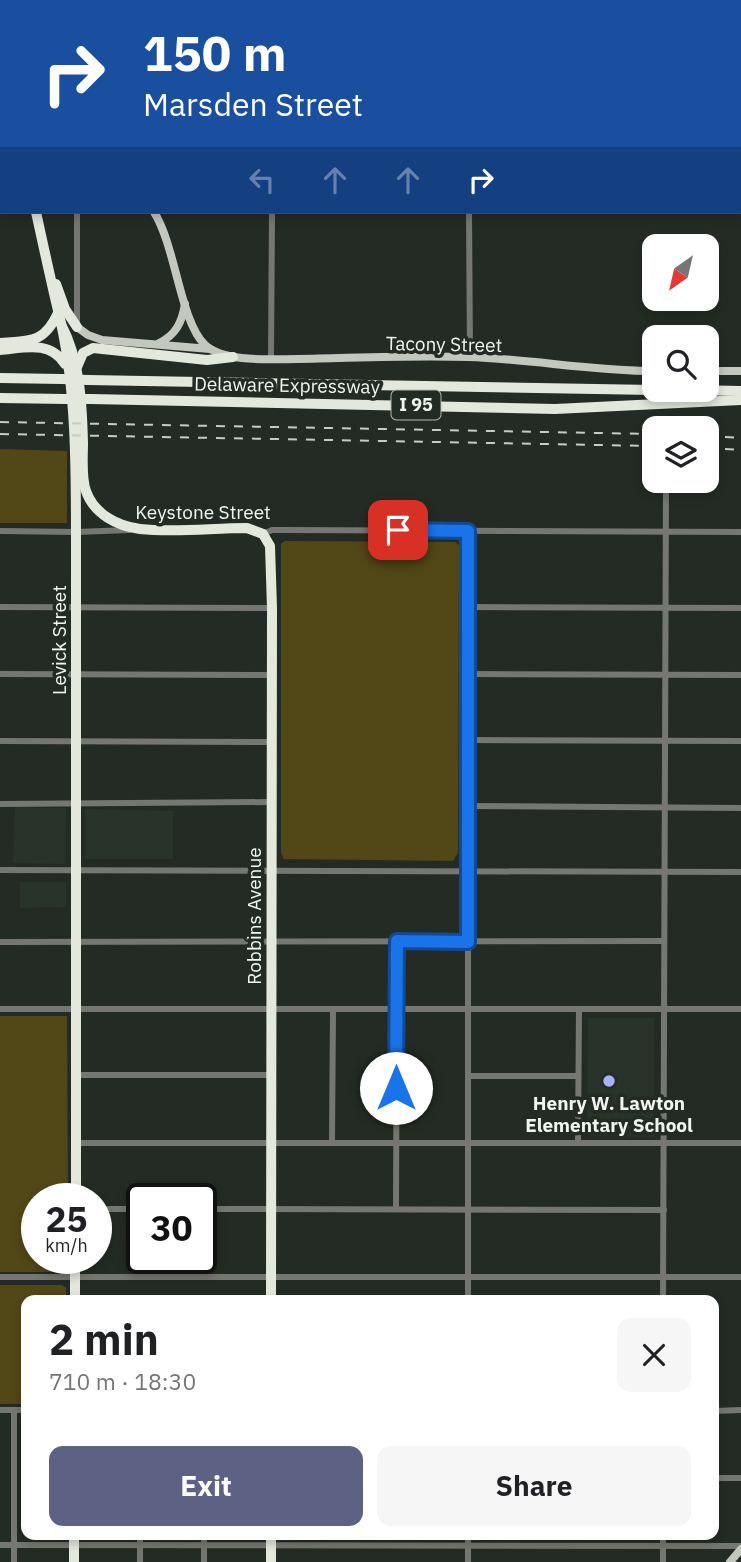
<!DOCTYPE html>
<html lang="en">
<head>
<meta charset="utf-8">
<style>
	:root { --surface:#fff; --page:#f6f6f6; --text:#202124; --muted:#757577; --accent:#5d6285 }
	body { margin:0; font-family:"IBM Plex Sans",sans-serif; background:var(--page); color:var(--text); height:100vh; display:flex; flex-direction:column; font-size:26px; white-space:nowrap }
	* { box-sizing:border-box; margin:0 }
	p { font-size:23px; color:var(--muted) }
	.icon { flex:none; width:38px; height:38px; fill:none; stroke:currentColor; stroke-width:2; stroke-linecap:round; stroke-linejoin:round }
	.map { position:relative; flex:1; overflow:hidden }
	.panel { position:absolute; left:21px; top:1295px; width:698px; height:245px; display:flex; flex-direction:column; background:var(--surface); border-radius:14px; box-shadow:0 4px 10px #0003 }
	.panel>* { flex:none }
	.banner { position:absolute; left:0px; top:0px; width:742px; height:214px; box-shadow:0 4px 10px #0003; background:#1a4fa0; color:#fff; overflow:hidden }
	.needle { width:46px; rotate:214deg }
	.buttons { position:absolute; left:642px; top:234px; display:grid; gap:14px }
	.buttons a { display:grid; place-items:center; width:77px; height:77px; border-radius:14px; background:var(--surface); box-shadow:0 4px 10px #0003; font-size:35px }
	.speed { position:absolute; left:21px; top:1183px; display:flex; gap:14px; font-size:35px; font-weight:700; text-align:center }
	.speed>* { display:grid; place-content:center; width:91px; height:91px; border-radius:50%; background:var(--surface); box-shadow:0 4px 10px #0003; line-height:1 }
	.speed small { font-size:18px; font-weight:400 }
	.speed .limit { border:4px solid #111; border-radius:10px; background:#fff; color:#111 }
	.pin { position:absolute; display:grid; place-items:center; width:60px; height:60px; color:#fff; margin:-30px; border-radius:14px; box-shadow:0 4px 10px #0006 }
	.me { position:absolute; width:77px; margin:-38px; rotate:0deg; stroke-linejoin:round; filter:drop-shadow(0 0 5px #0008) }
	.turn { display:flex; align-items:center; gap:24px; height:147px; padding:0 28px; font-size:32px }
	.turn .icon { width:91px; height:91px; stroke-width:2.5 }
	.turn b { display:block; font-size:49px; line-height:60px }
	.lanes { display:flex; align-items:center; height:66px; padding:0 28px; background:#0003; justify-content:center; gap:35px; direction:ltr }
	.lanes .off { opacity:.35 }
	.round { display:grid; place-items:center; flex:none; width:74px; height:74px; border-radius:14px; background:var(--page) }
	.headline { display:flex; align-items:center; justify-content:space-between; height:119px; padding:0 28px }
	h1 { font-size:42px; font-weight:700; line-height:52px }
	.button { display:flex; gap:14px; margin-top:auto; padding:14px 28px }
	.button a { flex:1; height:80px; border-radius:14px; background:var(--accent); color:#fff; font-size:28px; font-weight:700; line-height:80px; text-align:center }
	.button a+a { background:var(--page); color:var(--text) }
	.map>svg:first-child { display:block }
	.built { fill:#283429 }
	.green { fill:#524716 }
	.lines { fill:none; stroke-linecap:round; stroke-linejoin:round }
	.minor { stroke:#767773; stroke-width:6 }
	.major { stroke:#c4c7be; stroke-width:8 }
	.highway { stroke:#e3e7dc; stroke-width:10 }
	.rail { stroke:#c6cbc6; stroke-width:2; stroke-dasharray:9 9; stroke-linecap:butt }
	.highway-bridge { stroke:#e3e7dc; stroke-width:10 }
	.route-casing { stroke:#114b97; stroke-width:18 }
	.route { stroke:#1a73e8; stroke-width:12 }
	.poi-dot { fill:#a7b1fc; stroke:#242b24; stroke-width:2.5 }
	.labels { text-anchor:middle; stroke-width:7; stroke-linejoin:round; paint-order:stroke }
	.shield { fill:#242b24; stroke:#b4b8b4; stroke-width:2 }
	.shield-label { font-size:18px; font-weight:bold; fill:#f1f5f1 }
	.street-label { font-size:19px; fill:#f1f5f1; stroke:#242b24 }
	.poi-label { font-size:19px; font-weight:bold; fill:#f1f5f1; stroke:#242b24 }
</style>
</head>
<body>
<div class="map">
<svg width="741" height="1562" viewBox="0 0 741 1562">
	<rect width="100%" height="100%" fill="#242b24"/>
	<g class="built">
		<polygon points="15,807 66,808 65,864 13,863"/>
		<polygon points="85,809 173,811 173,859 85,859"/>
		<polygon points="20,882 66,882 66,907 20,908"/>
		<polygon points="588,1018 654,1018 654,1137 587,1136"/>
	</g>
	<g class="green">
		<polygon points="69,0 453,0 453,2 68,2"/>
		<polygon points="0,449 67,451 67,523 0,523"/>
		<polygon points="285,541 455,542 459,545 458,853 453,861 284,859 281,853 281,544"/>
		<polygon points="0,1016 67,1016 68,1199 37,1199 37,1258 68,1258 68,1272 0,1272"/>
		<polygon points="0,1285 62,1285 66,1288 66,1300 26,1300 26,1404 0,1404"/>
	</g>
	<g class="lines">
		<g class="minor">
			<polyline points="466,0 467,2"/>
			<polyline points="77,212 77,325"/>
			<polyline points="469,212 470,357"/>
			<polyline points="271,359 272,212"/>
			<polyline points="0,531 76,532 129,530"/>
			<polyline points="263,534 272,530 284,530 741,532"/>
			<polyline points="0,607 272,608"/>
			<polyline points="469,607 741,608"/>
			<polyline points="0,674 272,675"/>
			<polyline points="468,674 741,675"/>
			<polyline points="469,740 741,741"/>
			<polyline points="0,741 271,742"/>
			<polyline points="0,804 272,802"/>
			<polyline points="469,806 741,808"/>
			<polyline points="0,870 741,872"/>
			<polyline points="0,942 663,941"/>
			<polyline points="0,1009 741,1009"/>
			<polyline points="76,1075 271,1075"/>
			<polyline points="468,1076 578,1076"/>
			<polyline points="332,1142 333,1010"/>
			<polyline points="76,1143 741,1143"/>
			<polyline points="578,1143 579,1009"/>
			<polyline points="96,1209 142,1209"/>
			<polyline points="201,1209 664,1210"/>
			<polyline points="396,1209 397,941"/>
			<polyline points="0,1277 741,1277"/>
			<polyline points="468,1300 468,531"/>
			<polyline points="663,1300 666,481"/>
			<polyline points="0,1410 26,1410"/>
			<polyline points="714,1411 741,1410"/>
			<polyline points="714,1478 741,1478"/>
			<polyline points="140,1535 140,1562"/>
			<polyline points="0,1545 741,1546"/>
			<polyline points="14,1562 14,1410"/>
			<polyline points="204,1562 204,1535"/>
			<polyline points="468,1562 468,1535"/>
			<polyline points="663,1562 663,1535"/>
		</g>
		<g class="major">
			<polyline points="0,175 2,173"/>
			<path d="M154 212C176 247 180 321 205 345 225 363 272 359 298 359 355 358 412 355 468 357 531 359 592 371 654 371"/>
			<polyline points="77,327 88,335 102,340 210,349"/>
			<path d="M159 343C176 335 182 322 185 304"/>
			<polyline points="707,371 741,371"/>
			<polyline points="730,1562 741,1549"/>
		</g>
		<g class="highway">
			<polyline points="16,2 16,0"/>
			<path d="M36 212C44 249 52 286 61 323 76 392 76 467 76 538V1199"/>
			<polyline points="56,284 65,309 77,327"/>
			<path d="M61 324C80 360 82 403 83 443 83 458 81 477 86 491 94 514 117 526 140 529 175 533 212 528 247 528L263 534 270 546 272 608 271 1300"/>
			<path d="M0 343C31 341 44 343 58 313"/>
			<path d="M0 350C24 348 50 340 65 364"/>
			<polyline points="77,367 83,353 93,348 207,360 233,357"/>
			<polyline points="0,378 62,379"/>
			<polyline points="88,380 654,390"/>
			<polyline points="689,390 741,391"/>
			<polyline points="0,398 66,399"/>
			<polyline points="91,399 555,409 741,400"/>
			<polyline points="75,1258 75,1300"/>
			<polyline points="271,1535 271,1562"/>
			<polyline points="74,1562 74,1535"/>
		</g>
		<g class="rail">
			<polyline points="0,422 654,434"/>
			<polyline points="0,434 654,446"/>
			<polyline points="707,436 741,438"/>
			<polyline points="707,448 741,450"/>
		</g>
		<g class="highway-bridge">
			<polyline points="62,379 88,380"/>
			<polyline points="66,399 91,399"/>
		</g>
	</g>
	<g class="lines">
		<g class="route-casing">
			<polyline id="route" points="396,1088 397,941 468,942 468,531 398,530"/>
		</g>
		<use href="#route" class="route"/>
	</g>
	<circle class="poi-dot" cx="609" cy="1081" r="7"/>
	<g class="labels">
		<rect class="shield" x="391.5" y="390.5" width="49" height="29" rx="5"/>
		<g class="shield-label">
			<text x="416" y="411">I 95</text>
		</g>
		<g class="street-label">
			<text transform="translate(444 344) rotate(1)" y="7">Tacony Street</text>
			<text transform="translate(287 385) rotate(1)" y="7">Delaware Expressway</text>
			<text x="203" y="519">Keystone Street</text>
			<text transform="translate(59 640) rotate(-90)" y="7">Levick Street</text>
			<text transform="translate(254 916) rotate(-90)" y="7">Robbins Avenue</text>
		</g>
		<g class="poi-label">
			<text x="609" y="1110">Henry W. Lawton<tspan x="609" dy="22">Elementary School</tspan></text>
		</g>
	</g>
</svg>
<div class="buttons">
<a><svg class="needle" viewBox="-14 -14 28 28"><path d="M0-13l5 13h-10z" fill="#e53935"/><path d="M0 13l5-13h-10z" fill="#757577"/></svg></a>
<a><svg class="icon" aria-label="search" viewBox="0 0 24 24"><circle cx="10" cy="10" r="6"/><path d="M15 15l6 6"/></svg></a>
<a><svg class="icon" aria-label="layers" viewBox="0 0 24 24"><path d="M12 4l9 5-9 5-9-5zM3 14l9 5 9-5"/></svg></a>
</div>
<div class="speed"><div>25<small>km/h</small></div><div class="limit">30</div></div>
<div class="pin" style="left:398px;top:530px;background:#d93025"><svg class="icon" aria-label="arrive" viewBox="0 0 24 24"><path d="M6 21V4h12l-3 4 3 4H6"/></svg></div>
<svg class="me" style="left:396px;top:1088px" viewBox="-20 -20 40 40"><circle r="19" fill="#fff"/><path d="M0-13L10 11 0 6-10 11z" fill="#1a73e8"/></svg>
<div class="banner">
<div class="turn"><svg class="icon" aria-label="right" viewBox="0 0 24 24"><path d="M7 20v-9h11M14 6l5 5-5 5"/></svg><div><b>150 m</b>Marsden Street</div></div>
<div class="lanes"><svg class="icon off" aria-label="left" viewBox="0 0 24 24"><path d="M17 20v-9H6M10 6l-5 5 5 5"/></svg><svg class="icon off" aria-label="ahead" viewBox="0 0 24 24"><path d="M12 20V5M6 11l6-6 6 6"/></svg><svg class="icon off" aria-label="ahead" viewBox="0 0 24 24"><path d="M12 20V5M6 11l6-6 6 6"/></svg><svg class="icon" aria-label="right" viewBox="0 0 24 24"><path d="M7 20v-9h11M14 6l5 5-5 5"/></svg></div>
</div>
<section class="panel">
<div class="headline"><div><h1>2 min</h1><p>710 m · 18:30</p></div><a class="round"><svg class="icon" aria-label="close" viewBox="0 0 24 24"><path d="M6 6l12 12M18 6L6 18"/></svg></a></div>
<div class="button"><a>Exit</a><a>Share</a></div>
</section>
</div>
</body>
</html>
